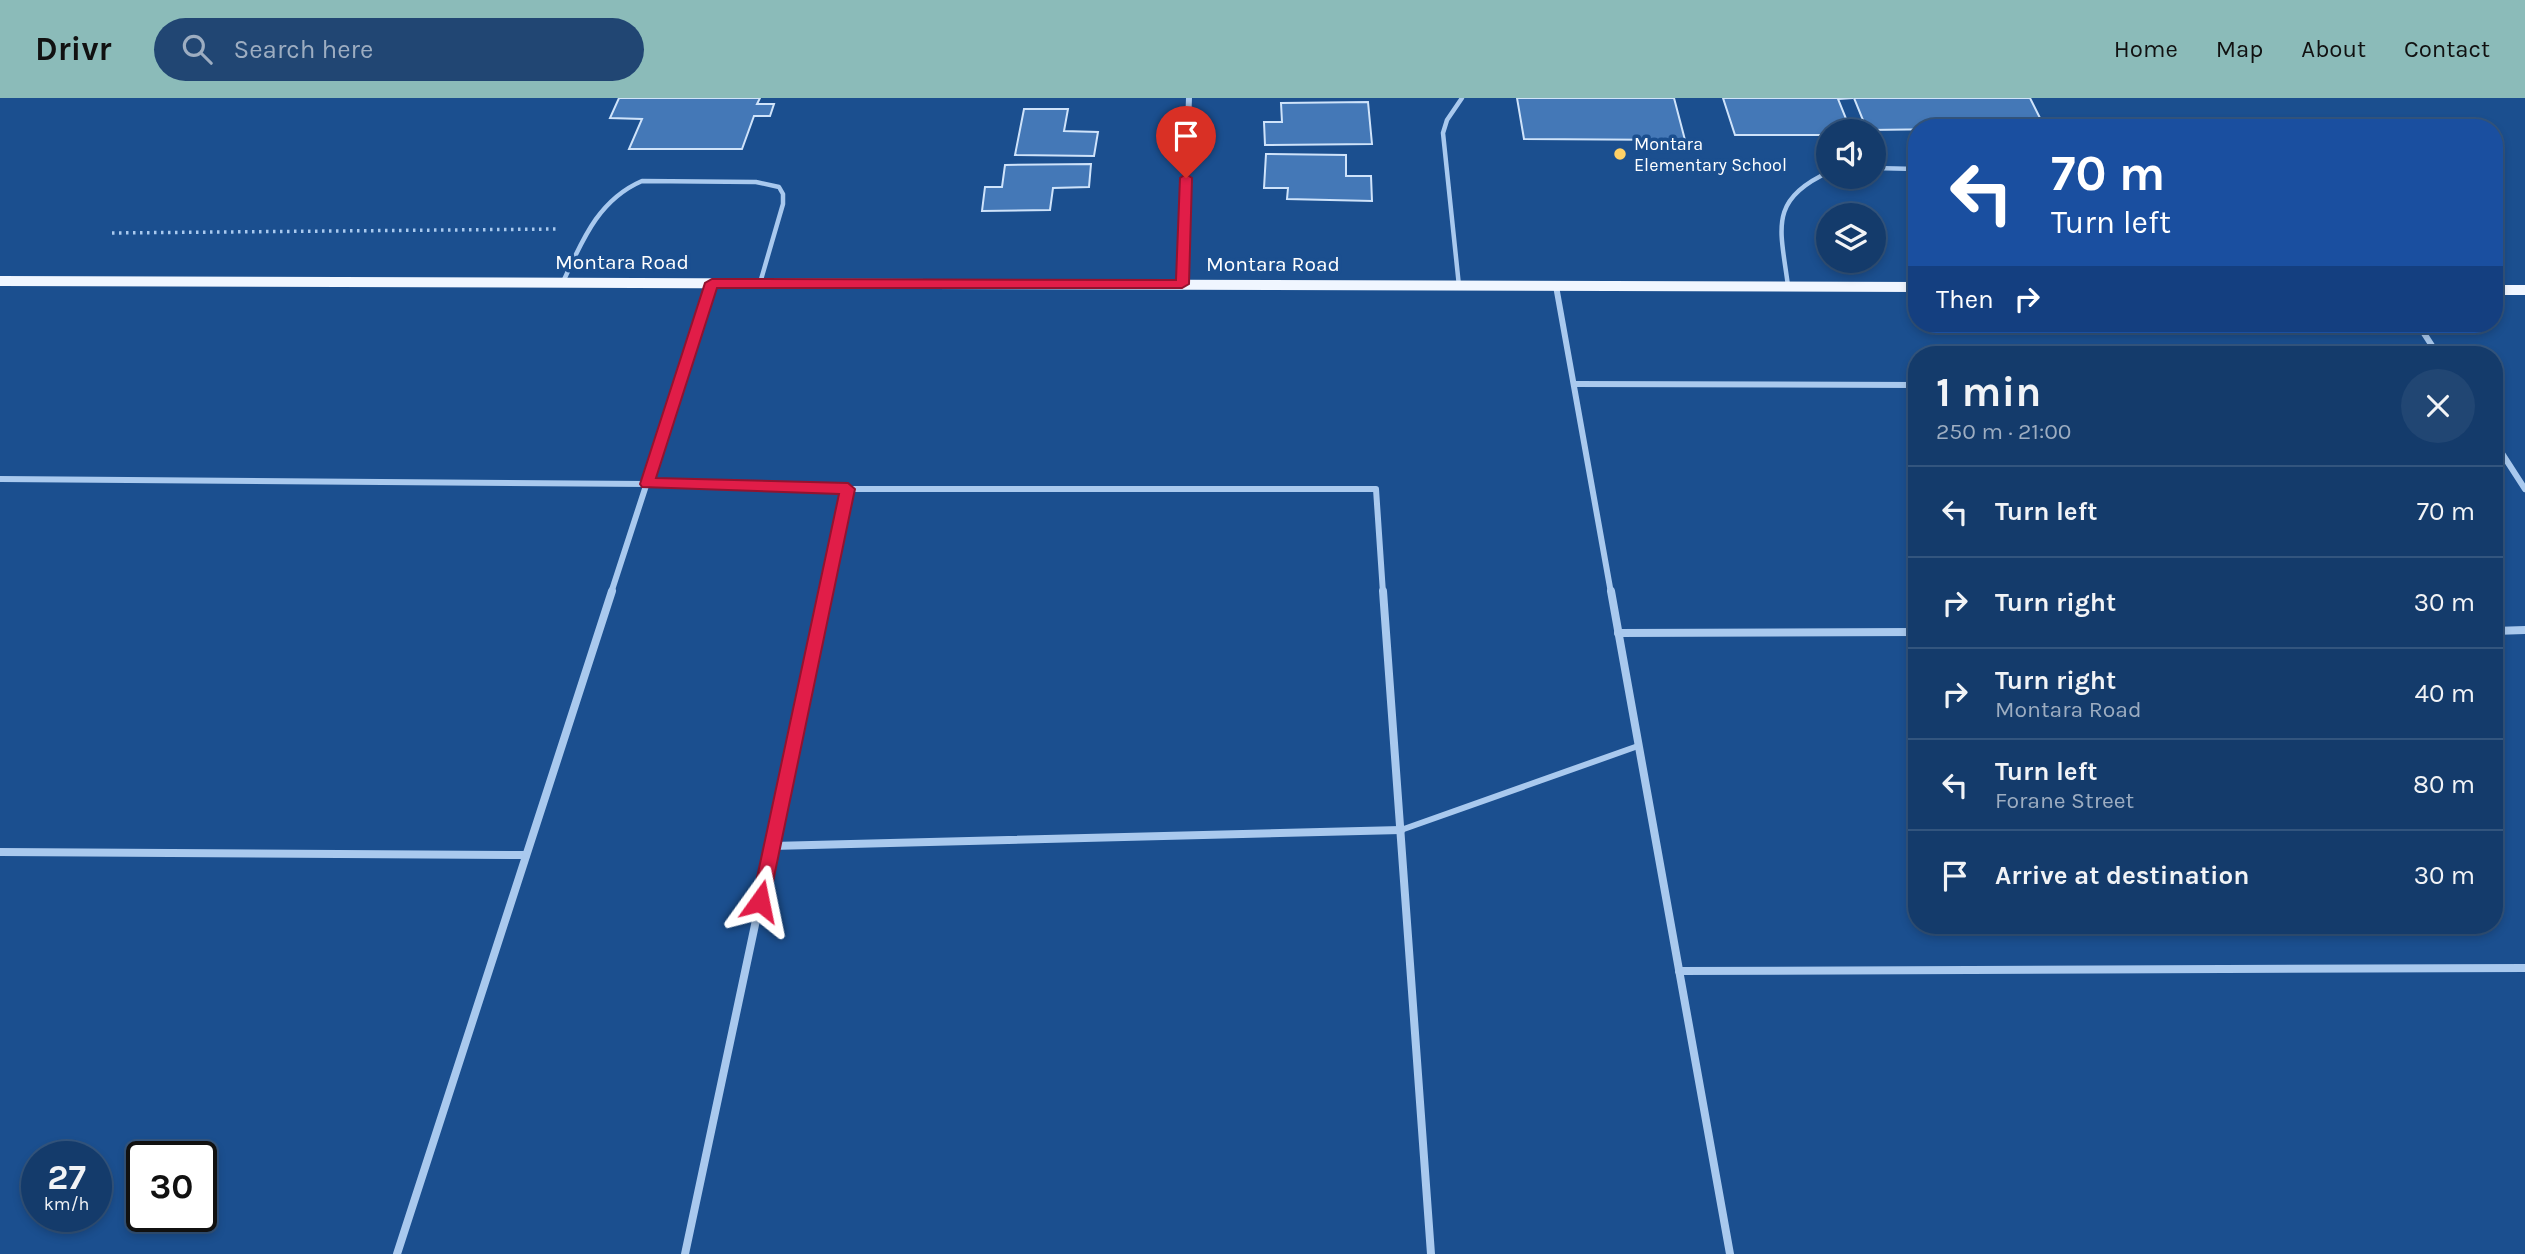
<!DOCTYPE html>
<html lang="en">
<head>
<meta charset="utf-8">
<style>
	:root { --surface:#143b6b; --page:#214673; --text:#f1f3f6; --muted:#9dadc1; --line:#33557e; --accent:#8bbbb9 }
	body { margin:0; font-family:Karla,sans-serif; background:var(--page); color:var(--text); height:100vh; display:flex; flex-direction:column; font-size:26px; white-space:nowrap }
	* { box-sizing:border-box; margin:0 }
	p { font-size:23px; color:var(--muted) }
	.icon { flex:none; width:38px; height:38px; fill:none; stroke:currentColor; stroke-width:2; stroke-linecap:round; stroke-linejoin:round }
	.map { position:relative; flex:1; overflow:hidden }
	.drawer { position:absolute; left:1908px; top:248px; width:595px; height:588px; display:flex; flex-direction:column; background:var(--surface); border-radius:28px; box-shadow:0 4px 10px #0003,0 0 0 2px var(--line) }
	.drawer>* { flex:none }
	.hud { position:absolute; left:1908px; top:21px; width:595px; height:214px; border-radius:28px; box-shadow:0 4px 10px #0003,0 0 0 2px var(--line); background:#1a4fa0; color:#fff; overflow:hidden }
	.tools { position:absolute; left:1816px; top:21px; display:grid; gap:14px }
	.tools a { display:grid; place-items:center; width:70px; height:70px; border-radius:50%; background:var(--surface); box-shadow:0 4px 10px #0003,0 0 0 2px var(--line); font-size:35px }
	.speed { position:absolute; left:21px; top:1043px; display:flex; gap:14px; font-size:35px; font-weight:700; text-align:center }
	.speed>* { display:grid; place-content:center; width:91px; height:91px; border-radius:50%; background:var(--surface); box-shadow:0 4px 10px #0003,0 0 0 2px var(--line); line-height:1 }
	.speed small { font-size:18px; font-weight:400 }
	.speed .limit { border:4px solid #111; border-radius:10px; background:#fff; color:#111 }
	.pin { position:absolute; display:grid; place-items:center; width:60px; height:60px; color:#fff; margin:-72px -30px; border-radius:50% 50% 50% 0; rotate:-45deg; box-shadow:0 0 7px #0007 }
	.pin .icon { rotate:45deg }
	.me { position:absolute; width:77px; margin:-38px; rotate:12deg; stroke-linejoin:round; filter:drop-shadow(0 0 5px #0008) }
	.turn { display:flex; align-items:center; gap:24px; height:147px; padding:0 28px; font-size:32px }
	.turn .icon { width:91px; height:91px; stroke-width:2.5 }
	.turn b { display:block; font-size:49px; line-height:60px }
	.then { display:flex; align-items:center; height:66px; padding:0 28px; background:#0003; gap:14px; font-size:26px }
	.round { display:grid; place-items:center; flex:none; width:74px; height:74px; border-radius:37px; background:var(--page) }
	.head { display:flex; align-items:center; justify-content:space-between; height:119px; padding:0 28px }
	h1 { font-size:42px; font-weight:700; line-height:52px }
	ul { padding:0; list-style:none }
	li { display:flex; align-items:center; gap:21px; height:91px; padding:0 28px; border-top:2px solid var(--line) }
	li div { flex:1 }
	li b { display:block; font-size:26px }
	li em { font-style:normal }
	header { display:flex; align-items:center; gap:42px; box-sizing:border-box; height:98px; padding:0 35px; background:var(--accent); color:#111 }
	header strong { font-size:33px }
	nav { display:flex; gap:38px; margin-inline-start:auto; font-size:24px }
	.search { width:490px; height:63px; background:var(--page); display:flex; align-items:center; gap:18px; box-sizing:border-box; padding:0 24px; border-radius:38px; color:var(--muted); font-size:26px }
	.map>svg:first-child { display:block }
	.building { fill:#4478b7; stroke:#cfe3fa; stroke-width:2 }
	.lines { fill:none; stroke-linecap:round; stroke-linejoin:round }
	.path { stroke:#a9c9ee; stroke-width:3.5; stroke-dasharray:2.5 4.5; stroke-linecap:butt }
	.lane-far1 { stroke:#a9c9ee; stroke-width:4.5 }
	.lane { stroke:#a9c9ee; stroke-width:6 }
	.street-far1 { stroke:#a9c9ee; stroke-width:6 }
	.street { stroke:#a9c9ee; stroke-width:8 }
	.primary { fill:#f0f6ff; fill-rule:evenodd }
	.route { fill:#e11d48; stroke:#92132f; stroke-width:2 }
	.poi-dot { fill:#ffd166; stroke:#1b4f8f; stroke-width:2.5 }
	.labels { text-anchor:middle; stroke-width:7; stroke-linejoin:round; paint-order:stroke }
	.far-poi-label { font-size:18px; fill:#fff; stroke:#1b4f8f; text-anchor:start }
	.street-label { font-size:21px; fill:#fff; stroke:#1b4f8f }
</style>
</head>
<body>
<header>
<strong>Drivr</strong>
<div class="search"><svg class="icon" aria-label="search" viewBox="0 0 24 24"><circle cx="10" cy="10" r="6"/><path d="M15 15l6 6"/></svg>Search here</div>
<nav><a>Home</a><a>Map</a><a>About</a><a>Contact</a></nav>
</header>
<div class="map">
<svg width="2525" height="1156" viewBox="0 0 2525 1156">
	<rect width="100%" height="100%" fill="#1b4f8f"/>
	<g class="building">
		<polygon points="619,0 760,0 757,6 774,6 770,18 754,18 742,51 629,51 642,21 610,20"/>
		<polygon points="1517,0 1674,0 1685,42 1524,41"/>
		<polygon points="1723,0 1853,0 1838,1 1851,33 1829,33 1829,37 1735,37"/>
		<polygon points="1854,0 2030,0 2045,30 1867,32"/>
		<polygon points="1368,4 1372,46 1265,47 1264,24 1282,24 1281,5"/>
		<polygon points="1024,11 1068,11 1064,33 1098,34 1094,58 1015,57"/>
		<polygon points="1266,56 1346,57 1346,78 1371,78 1372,103 1287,101 1288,90 1264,90"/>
		<polygon points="1091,66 1089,89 1053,90 1050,112 982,113 985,89 1002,89 1005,67"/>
	</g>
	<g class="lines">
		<polyline class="path" points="112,135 559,131"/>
		<g class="lane-far1">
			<polyline points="1874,70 1916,71"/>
			<path d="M563 184C582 143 598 102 642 83L756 84 779 89 783 96V106L760 185"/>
			<polyline points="1459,188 1443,35 1447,22 1462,0"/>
			<path d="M1788 188C1781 132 1767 102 1829 74"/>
		</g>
		<polyline class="lane" points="1401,732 1638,648"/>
		<g class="street-far1">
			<polyline points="1182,186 1189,0"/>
			<polyline points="1556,188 1611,495"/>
			<polyline points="2418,226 2438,257"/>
			<polyline points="1574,286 1916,287"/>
			<polyline points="2494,343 2525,391"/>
			<polyline points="0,381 647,386 848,391 1376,391 1383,495"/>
			<polyline points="611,495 712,185"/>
			<polyline points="826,495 848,391"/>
		</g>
		<g class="street">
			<polyline points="1383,493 1431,1156"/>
			<polyline points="1611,493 1730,1156"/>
			<polyline points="2494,533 2525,532"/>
			<polyline points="1618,535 1916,534"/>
			<polyline points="772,748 1401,732"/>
			<polyline points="0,754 526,757"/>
			<polyline points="1679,873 2525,870"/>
			<polyline points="397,1156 612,493"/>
			<polyline points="685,1156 826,493"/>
		</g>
		<g class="primary">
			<polygon points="0,178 1916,184 1916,194 0,188"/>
			<rect x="2494" y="187" width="31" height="10"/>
		</g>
	</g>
	<polygon class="route" points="1186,76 1192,80 1189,186 1182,190 717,190 656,380 848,385 855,391 769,803 767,808 760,811 754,808 752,803 839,396 642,389 640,386 705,185 712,181 1176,182 1180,80"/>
	<circle class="poi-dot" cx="1620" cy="56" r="7"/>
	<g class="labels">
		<g class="far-poi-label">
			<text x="1634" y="52">Montara<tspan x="1634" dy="21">Elementary School</tspan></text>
		</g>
		<g class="street-label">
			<text x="622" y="171">Montara Road</text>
			<text x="1273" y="173">Montara Road</text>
		</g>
	</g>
</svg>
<div class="tools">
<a><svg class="icon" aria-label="sound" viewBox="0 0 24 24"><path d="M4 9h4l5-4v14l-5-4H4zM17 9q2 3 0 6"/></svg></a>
<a><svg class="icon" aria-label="layers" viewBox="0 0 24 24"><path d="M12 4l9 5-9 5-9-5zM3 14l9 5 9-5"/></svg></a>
</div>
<div class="speed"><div>27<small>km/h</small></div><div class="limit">30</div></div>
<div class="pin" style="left:1186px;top:80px;background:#d93025"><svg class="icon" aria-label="arrive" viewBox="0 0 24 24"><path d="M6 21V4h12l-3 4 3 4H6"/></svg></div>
<svg class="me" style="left:760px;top:803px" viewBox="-20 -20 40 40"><path d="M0-17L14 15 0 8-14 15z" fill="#e11d48" stroke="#fff" stroke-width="4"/></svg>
<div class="hud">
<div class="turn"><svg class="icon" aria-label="left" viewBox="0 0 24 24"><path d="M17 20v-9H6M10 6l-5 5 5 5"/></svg><div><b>70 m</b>Turn left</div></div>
<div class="then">Then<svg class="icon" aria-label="right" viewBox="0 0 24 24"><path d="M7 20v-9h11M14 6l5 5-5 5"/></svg></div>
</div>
<section class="drawer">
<div class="head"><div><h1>1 min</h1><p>250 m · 21:00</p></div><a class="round"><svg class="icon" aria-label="close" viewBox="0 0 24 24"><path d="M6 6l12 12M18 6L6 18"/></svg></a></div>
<ul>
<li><svg class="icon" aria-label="left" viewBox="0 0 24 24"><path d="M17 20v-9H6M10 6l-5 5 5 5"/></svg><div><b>Turn left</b></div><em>70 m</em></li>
<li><svg class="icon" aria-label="right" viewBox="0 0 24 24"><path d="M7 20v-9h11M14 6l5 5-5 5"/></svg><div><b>Turn right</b></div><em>30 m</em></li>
<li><svg class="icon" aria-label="right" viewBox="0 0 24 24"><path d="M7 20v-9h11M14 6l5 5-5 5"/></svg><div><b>Turn right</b><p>Montara Road</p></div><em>40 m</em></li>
<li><svg class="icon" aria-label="left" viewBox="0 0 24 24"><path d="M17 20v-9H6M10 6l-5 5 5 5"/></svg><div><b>Turn left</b><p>Forane Street</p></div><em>80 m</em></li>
<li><svg class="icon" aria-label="arrive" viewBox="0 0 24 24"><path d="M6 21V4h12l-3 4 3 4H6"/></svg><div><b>Arrive at destination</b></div><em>30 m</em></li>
</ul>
</section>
</div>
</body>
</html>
